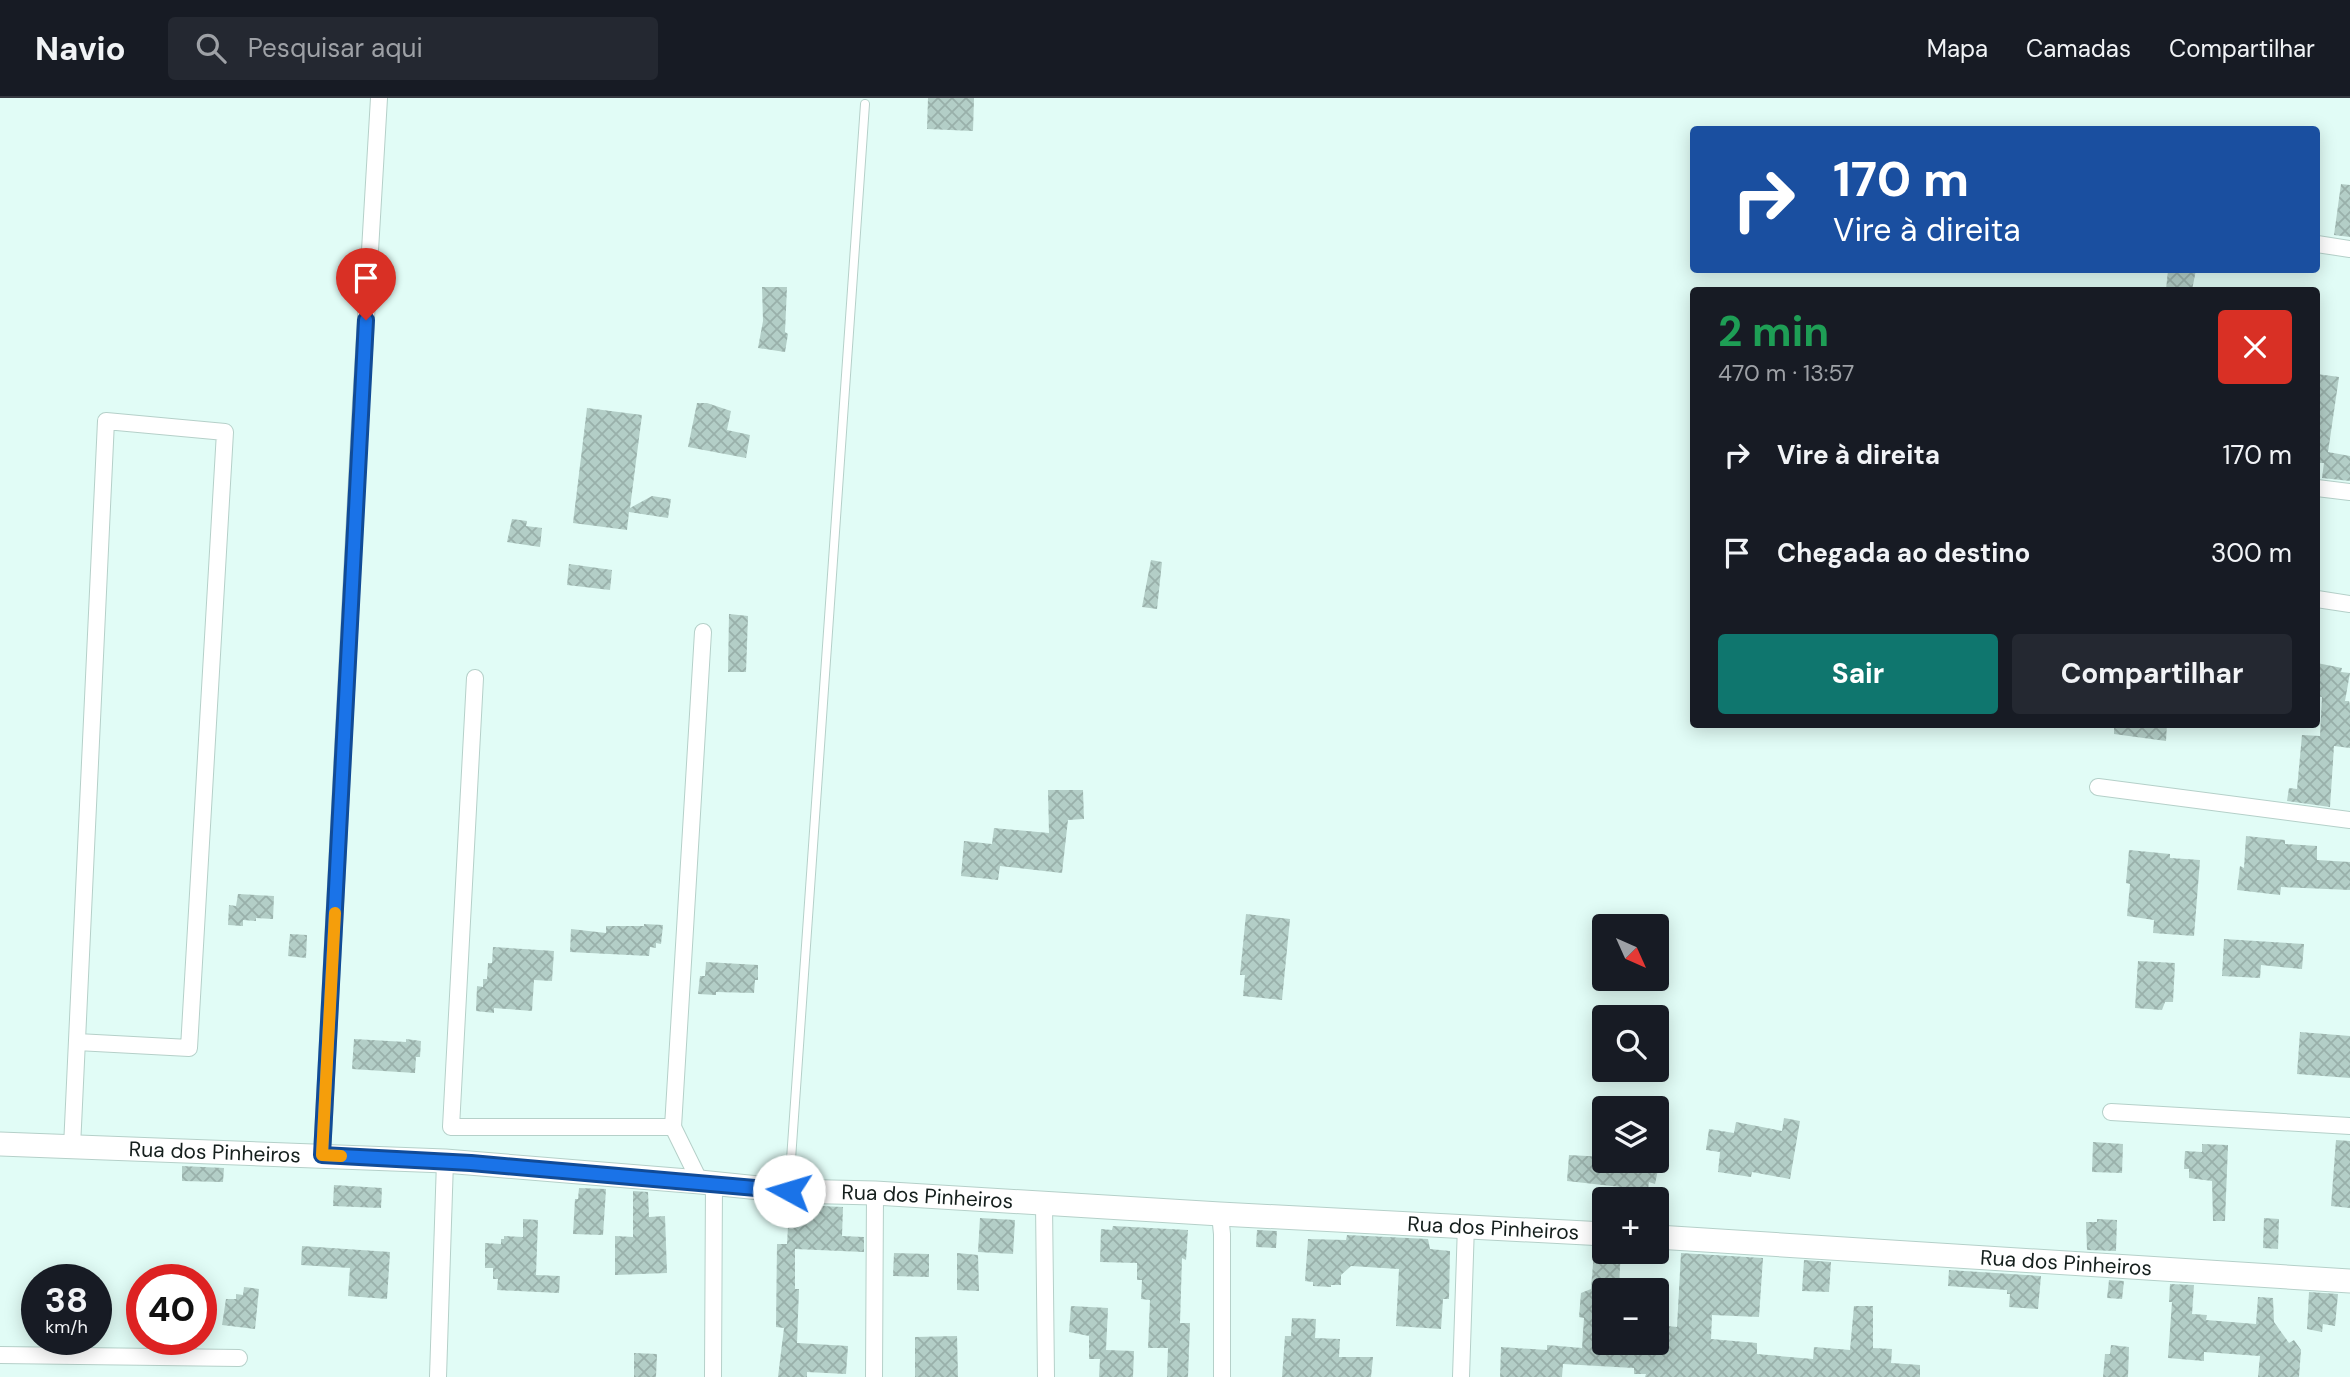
<!DOCTYPE html>
<html lang="pt">
<head>
<meta charset="utf-8">
<style>
	:root { --surface:#171b24; --page:#242831; --text:#f1f3f6; --muted:#9ea1a6; --line:#363941; --accent:#0f766e }
	body { margin:0; font-family:"DM Sans",sans-serif; background:var(--page); color:var(--text); height:100vh; display:flex; flex-direction:column; font-size:26px; white-space:nowrap }
	* { box-sizing:border-box; margin:0 }
	p { font-size:23px; color:var(--muted) }
	.icon { flex:none; width:38px; height:38px; fill:none; stroke:currentColor; stroke-width:2; stroke-linecap:round; stroke-linejoin:round }
	.map { position:relative; flex:1; overflow:hidden }
	.details { position:absolute; left:1690px; top:189px; width:630px; height:441px; display:flex; flex-direction:column; background:var(--surface); border-radius:7px; box-shadow:0 4px 18px #0003 }
	.details>* { flex:none }
	.hud { position:absolute; left:1690px; top:28px; width:630px; height:147px; border-radius:7px; box-shadow:0 4px 18px #0003; background:#1a4fa0; color:#fff; overflow:hidden }
	.needle { width:46px; rotate:135deg }
	.tools { position:absolute; left:1592px; top:816px; display:grid; gap:14px }
	.tools a { display:grid; place-items:center; width:77px; height:77px; border-radius:7px; background:var(--surface); box-shadow:0 4px 18px #0003; font-size:35px }
	.speed { position:absolute; left:21px; top:1166px; display:flex; gap:14px; font-size:35px; font-weight:700; text-align:center }
	.speed>* { display:grid; place-content:center; width:91px; height:91px; border-radius:50%; background:var(--surface); box-shadow:0 4px 18px #0003; line-height:1 }
	.speed small { font-size:18px; font-weight:400 }
	.speed .limit { border:10px solid #d22; background:#fff; color:#111 }
	.pin { position:absolute; display:grid; place-items:center; width:60px; height:60px; color:#fff; margin:-72px -30px; border-radius:50% 50% 50% 0; rotate:-45deg; box-shadow:0 0 7px #0007 }
	.pin .icon { rotate:45deg }
	.me { position:absolute; width:77px; margin:-38px; rotate:276deg; stroke-linejoin:round; filter:drop-shadow(0 0 5px #0008) }
	.turn { display:flex; align-items:center; gap:24px; height:147px; padding:0 28px; font-size:32px }
	.turn .icon { width:91px; height:91px; stroke-width:2.5 }
	.turn b { display:block; font-size:49px; line-height:60px }
	.round { display:grid; place-items:center; flex:none; width:74px; height:74px; border-radius:7px; background:var(--page) }
	.summary { display:flex; align-items:center; justify-content:space-between; height:119px; padding:0 28px }
	h1 { font-size:42px; font-weight:700; line-height:52px; color:#1e9e55 }
	.button { display:flex; gap:14px; margin-top:auto; padding:14px 28px }
	.button a { flex:1; height:80px; border-radius:7px; background:var(--accent); color:#fff; font-size:28px; font-weight:700; line-height:80px; text-align:center }
	.button a+a { background:var(--page); color:var(--text) }
	ul { padding:0; list-style:none }
	li { display:flex; align-items:center; gap:21px; height:98px; padding:0 28px }
	li div { flex:1 }
	li b { display:block; font-size:26px }
	li em { font-style:normal }
	header { display:flex; align-items:center; gap:42px; box-sizing:border-box; height:98px; padding:0 35px; background:var(--surface); border-bottom:2px solid var(--line) }
	header strong { font-size:33px }
	nav { display:flex; gap:38px; margin-inline-start:auto; font-size:24px }
	.search { width:490px; height:63px; background:var(--page); display:flex; align-items:center; gap:18px; box-sizing:border-box; padding:0 24px; border-radius:7px; color:var(--muted); font-size:26px }
	.map>svg:first-child { display:block }
	.building { fill:url(#building-cross-hatch) }
	.lines { fill:none; stroke-linecap:round; stroke-linejoin:round }
	.lane-casing { stroke:#b5d0c9; stroke-width:10 }
	.street-casing { stroke:#b5d0c9; stroke-width:18 }
	.secondary-casing { stroke:#b5d0c9; stroke-width:25 }
	.lane { stroke:#fff; stroke-width:8 }
	.street { stroke:#fff; stroke-width:16 }
	.secondary { stroke:#fff; stroke-width:23 }
	.route-casing { stroke:#114b97; stroke-width:18 }
	.route { stroke:#1a73e8; stroke-width:12 }
	.slow { stroke:#f59e0b; stroke-width:12 }
	.labels { text-anchor:middle; stroke-width:6; stroke-linejoin:round; paint-order:stroke }
	.street-label { font-size:21px; fill:#151f1d; stroke:#fff }
</style>
</head>
<body>
<header>
<strong>Navio</strong>
<div class="search"><svg class="icon" aria-label="search" viewBox="0 0 24 24"><circle cx="10" cy="10" r="6"/><path d="M15 15l6 6"/></svg>Pesquisar aqui</div>
<nav><a>Mapa</a><a>Camadas</a><a>Compartilhar</a></nav>
</header>
<div class="map">
<svg width="2350" height="1279" viewBox="0 0 2350 1279">
	<defs>
		<pattern id="building-cross-hatch" width="8" height="8" patternUnits="userSpaceOnUse" patternTransform="scale(1.75)"><rect width="8" height="8" fill="#b3cec7"/><path d="M0 0l8 8M0 8l8-8" fill="none" stroke="#99b0aa"/></pattern>
	</defs>
	<rect width="100%" height="100%" fill="#e1fcf6"/>
	<g class="building">
		<polygon points="928,0 974,0 973,33 927,31"/>
		<polygon points="2341,86 2350,87 2350,139 2334,137"/>
		<polygon points="2168,172 2196,172 2192,192 2166,192"/>
		<polygon points="762,189 787,189 785,234 788,236 785,254 758,250 763,223"/>
		<polygon points="2317,276 2339,279 2328,354 2350,358 2350,383 2322,380 2324,365 2317,365"/>
		<polygon points="697,305 707,305 731,313 727,332 750,337 746,360 688,349"/>
		<polygon points="587,310 642,317 630,410 652,398 671,401 668,420 629,414 627,432 573,425"/>
		<polygon points="512,421 527,423 526,428 542,430 540,449 507,444"/>
		<polygon points="1151,462 1162,464 1157,511 1142,509"/>
		<polygon points="569,466 612,472 610,492 567,487"/>
		<polygon points="729,516 748,518 746,574 728,574"/>
		<polygon points="2317,565 2342,570 2341,574 2350,575 2345,603 2349,603 2350,607 2350,650 2334,648 2330,709 2287,703 2289,690 2297,691 2302,637 2320,638 2322,599 2317,598"/>
		<polygon points="2114,626 2167,626 2166,643 2114,636"/>
		<polygon points="1048,692 1083,692 1084,721 1068,722 1062,775 1000,768 998,782 961,778 964,743 992,746 994,730 1049,735"/>
		<polygon points="2246,738 2285,742 2285,746 2317,748 2317,762 2350,764 2350,792 2281,789 2280,797 2237,792 2240,768 2244,770"/>
		<polygon points="2129,752 2170,756 2170,760 2200,762 2194,838 2153,835 2154,822 2127,818 2130,786 2126,785"/>
		<polygon points="238,796 274,798 273,821 256,820 256,823 243,822 243,828 228,827 229,807 236,808"/>
		<polygon points="1246,816 1290,821 1282,902 1243,898 1245,877 1240,877"/>
		<polygon points="644,826 663,827 661,846 656,845 656,850 650,849 649,858 570,854 571,831 606,835 606,828 644,828"/>
		<polygon points="290,836 307,837 306,860 288,858"/>
		<polygon points="2224,841 2304,846 2302,871 2261,867 2260,880 2222,878"/>
		<polygon points="493,849 554,853 552,883 534,882 532,913 494,910 494,915 476,913 477,888 483,889 483,881 487,881 488,865 492,865"/>
		<polygon points="2138,863 2175,865 2173,904 2165,904 2162,912 2135,910"/>
		<polygon points="706,864 758,867 758,882 755,882 754,895 716,894 716,897 698,896 700,878 705,878"/>
		<polygon points="2300,934 2350,938 2350,980 2297,976"/>
		<polygon points="354,941 406,944 406,941 421,943 420,959 416,959 415,975 352,971"/>
		<polygon points="1784,1020 1800,1023 1790,1081 1752,1074 1751,1079 1718,1074 1720,1054 1706,1052 1709,1031 1734,1035 1736,1024 1782,1033"/>
		<polygon points="2336,1042 2350,1043 2350,1110 2331,1108"/>
		<polygon points="2093,1044 2123,1046 2122,1075 2092,1074"/>
		<polygon points="2202,1046 2228,1047 2225,1123 2213,1123 2212,1083 2189,1080 2189,1071 2184,1071 2185,1053 2202,1054"/>
		<polygon points="1569,1057 1605,1059 1605,1062 1646,1062 1646,1065 1659,1067 1655,1086 1649,1084 1648,1092 1567,1083"/>
		<polygon points="182,1068 224,1070 223,1084 182,1083"/>
		<polygon points="334,1087 382,1090 381,1110 333,1108"/>
		<polygon points="579,1090 606,1091 603,1137 573,1136 575,1101 578,1101"/>
		<polygon points="633,1093 648,1094 649,1119 665,1118 667,1175 615,1177 615,1138 633,1139"/>
		<polygon points="800,1107 843,1109 842,1138 864,1139 864,1154 795,1151 795,1191 799,1191 797,1245 848,1248 846,1276 807,1274 807,1279 778,1279 784,1230 776,1229 777,1146 787,1146 788,1129 799,1129"/>
		<polygon points="980,1120 1015,1122 1013,1156 978,1154"/>
		<polygon points="2264,1120 2279,1121 2278,1151 2263,1150"/>
		<polygon points="523,1121 538,1122 536,1177 560,1178 559,1195 497,1192 498,1181 493,1181 493,1170 485,1170 485,1145 501,1146 501,1141 504,1141 504,1138 523,1139"/>
		<polygon points="2097,1121 2117,1122 2116,1153 2087,1152 2086,1124 2097,1124"/>
		<polygon points="1113,1128 1188,1132 1186,1162 1182,1160 1180,1225 1190,1225 1188,1279 1167,1279 1168,1250 1148,1250 1150,1202 1141,1201 1142,1182 1137,1182 1137,1165 1100,1164 1101,1131 1112,1132"/>
		<polygon points="1257,1132 1277,1133 1276,1150 1256,1149"/>
		<polygon points="1347,1137 1428,1141 1430,1151 1450,1153 1449,1201 1443,1201 1441,1231 1396,1228 1399,1171 1351,1168 1341,1177 1341,1187 1331,1187 1331,1189 1313,1188 1313,1184 1305,1183 1308,1141 1346,1142"/>
		<polygon points="302,1148 390,1154 387,1201 348,1198 350,1170 301,1167"/>
		<polygon points="1594,1153 1621,1153 1619,1187 1616,1187 1616,1192 1605,1192 1605,1244 1657,1244 1657,1227 1677,1229 1681,1155 1763,1160 1759,1219 1712,1217 1711,1241 1757,1245 1757,1256 1813,1261 1814,1249 1850,1252 1854,1208 1873,1208 1873,1250 1892,1251 1891,1265 1920,1267 1920,1279 1645,1279 1646,1276 1634,1276 1634,1270 1563,1266 1562,1279 1500,1279 1501,1249 1547,1252 1547,1247 1582,1250 1584,1220 1579,1219 1581,1195 1591,1191"/>
		<polygon points="894,1155 929,1156 929,1179 893,1178"/>
		<polygon points="957,1155 978,1157 979,1193 957,1192"/>
		<polygon points="1804,1162 1831,1164 1829,1194 1802,1193"/>
		<polygon points="1949,1172 2041,1178 2038,1211 2009,1209 2010,1196 2007,1196 2007,1192 1948,1188"/>
		<polygon points="2109,1182 2124,1183 2122,1201 2107,1200"/>
		<polygon points="2170,1186 2194,1187 2192,1216 2207,1217 2206,1222 2256,1226 2258,1199 2273,1200 2274,1224 2289,1245 2294,1242 2301,1252 2299,1279 2258,1279 2260,1258 2204,1254 2204,1263 2168,1260 2172,1204 2169,1204"/>
		<polygon points="244,1189 259,1191 255,1231 222,1227 226,1201 236,1201 236,1196 243,1197"/>
		<polygon points="2309,1194 2338,1196 2335,1228 2323,1226 2322,1234 2307,1231"/>
		<polygon points="1071,1208 1108,1210 1106,1252 1134,1253 1133,1279 1099,1279 1100,1261 1089,1261 1089,1238 1069,1234"/>
		<polygon points="1292,1220 1316,1221 1315,1240 1340,1241 1339,1259 1373,1259 1371,1279 1282,1279 1285,1238 1291,1238"/>
		<polygon points="957,1238 958,1279 915,1279 915,1239"/>
		<polygon points="2111,1247 2129,1249 2128,1279 2103,1279 2105,1256 2110,1256"/>
		<polygon points="634,1255 657,1256 656,1279 634,1279"/>
	</g>
	<g class="lines">
		<g class="lane-casing">
			<polyline id="lane" points="789,1090 865,6"/>
		</g>
		<g class="street-casing">
			<g id="street">
				<polyline points="2317,146 2350,151"/>
				<polyline points="2317,390 2350,394"/>
				<polyline points="2317,501 2350,506"/>
				<polyline points="475,580 451,1029 673,1029 703,534"/>
				<polyline points="2098,689 2350,722"/>
				<polyline points="2111,1014 2350,1028"/>
				<polyline points="673,1029 700,1084"/>
				<polyline points="72,1049 106,323 225,334 189,950 77,944"/>
				<polyline points="322,1057 361,305 379,0"/>
				<polyline points="1044,1106 1046,1279"/>
				<polyline points="1220,1116 1222,1136 1222,1279"/>
				<polyline points="0,1257 239,1260"/>
				<polyline points="438,1279 445,1063"/>
				<polyline points="713,1279 714,1085"/>
				<polyline points="874,1279 875,1095"/>
				<polyline points="1461,1279 1466,1127"/>
			</g>
		</g>
		<g class="secondary-casing">
			<g id="secondary">
				<path id="s1" d="M0 1046 445 1063 700 1084 789 1093 875 1095 1220 1116 1605 1136"/>
				<path id="s2" d="M1657 1139 2350 1183"/>
			</g>
		</g>
		<use href="#lane" class="lane"/>
		<use href="#street" class="street"/>
		<use href="#secondary" class="secondary"/>
	</g>
	<g class="lines">
		<g class="route-casing">
			<polyline id="route" points="366,222 322,1057 471,1065 789,1093"/>
		</g>
		<use href="#route" class="route"/>
		<polyline class="slow" points="335,815 322,1057 341,1058"/>
	</g>
	<g class="labels">
		<g class="street-label">
			<text dy="7" stroke="none"><textPath href="#s1" startOffset="215">Rua dos Pinheiros</textPath></text>
			<text dy="7" stroke="none"><textPath href="#s1" startOffset="929">Rua dos Pinheiros</textPath></text>
			<text dy="7" stroke="none"><textPath href="#s1" startOffset="1496">Rua dos Pinheiros</textPath></text>
			<text dy="7" stroke="none"><textPath href="#s2" startOffset="410">Rua dos Pinheiros</textPath></text>
		</g>
	</g>
</svg>
<div class="tools">
<a><svg class="needle" viewBox="-14 -14 28 28"><path d="M0-13l5 13h-10z" fill="#e53935"/><path d="M0 13l5-13h-10z" fill="#9ea1a6"/></svg></a>
<a><svg class="icon" aria-label="search" viewBox="0 0 24 24"><circle cx="10" cy="10" r="6"/><path d="M15 15l6 6"/></svg></a>
<a><svg class="icon" aria-label="layers" viewBox="0 0 24 24"><path d="M12 4l9 5-9 5-9-5zM3 14l9 5 9-5"/></svg></a>
<a>+</a>
<a>−</a>
</div>
<div class="speed"><div>38<small>km/h</small></div><div class="limit">40</div></div>
<div class="pin" style="left:366px;top:222px;background:#d93025"><svg class="icon" aria-label="arrive" viewBox="0 0 24 24"><path d="M6 21V4h12l-3 4 3 4H6"/></svg></div>
<svg class="me" style="left:789px;top:1093px" viewBox="-20 -20 40 40"><circle r="19" fill="#fff"/><path d="M0-13L10 11 0 6-10 11z" fill="#1a73e8"/></svg>
<div class="hud">
<div class="turn"><svg class="icon" aria-label="right" viewBox="0 0 24 24"><path d="M7 20v-9h11M14 6l5 5-5 5"/></svg><div><b>170 m</b>Vire à direita</div></div>
</div>
<section class="details">
<div class="summary"><div><h1>2 min</h1><p>470 m · 13:57</p></div><a class="round" style="background:#d93025;color:#fff"><svg class="icon" aria-label="close" viewBox="0 0 24 24"><path d="M6 6l12 12M18 6L6 18"/></svg></a></div>
<ul>
<li><svg class="icon" aria-label="right" viewBox="0 0 24 24"><path d="M7 20v-9h11M14 6l5 5-5 5"/></svg><div><b>Vire à direita</b></div><em>170 m</em></li>
<li><svg class="icon" aria-label="arrive" viewBox="0 0 24 24"><path d="M6 21V4h12l-3 4 3 4H6"/></svg><div><b>Chegada ao destino</b></div><em>300 m</em></li>
</ul>
<div class="button"><a>Sair</a><a>Compartilhar</a></div>
</section>
</div>
</body>
</html>
